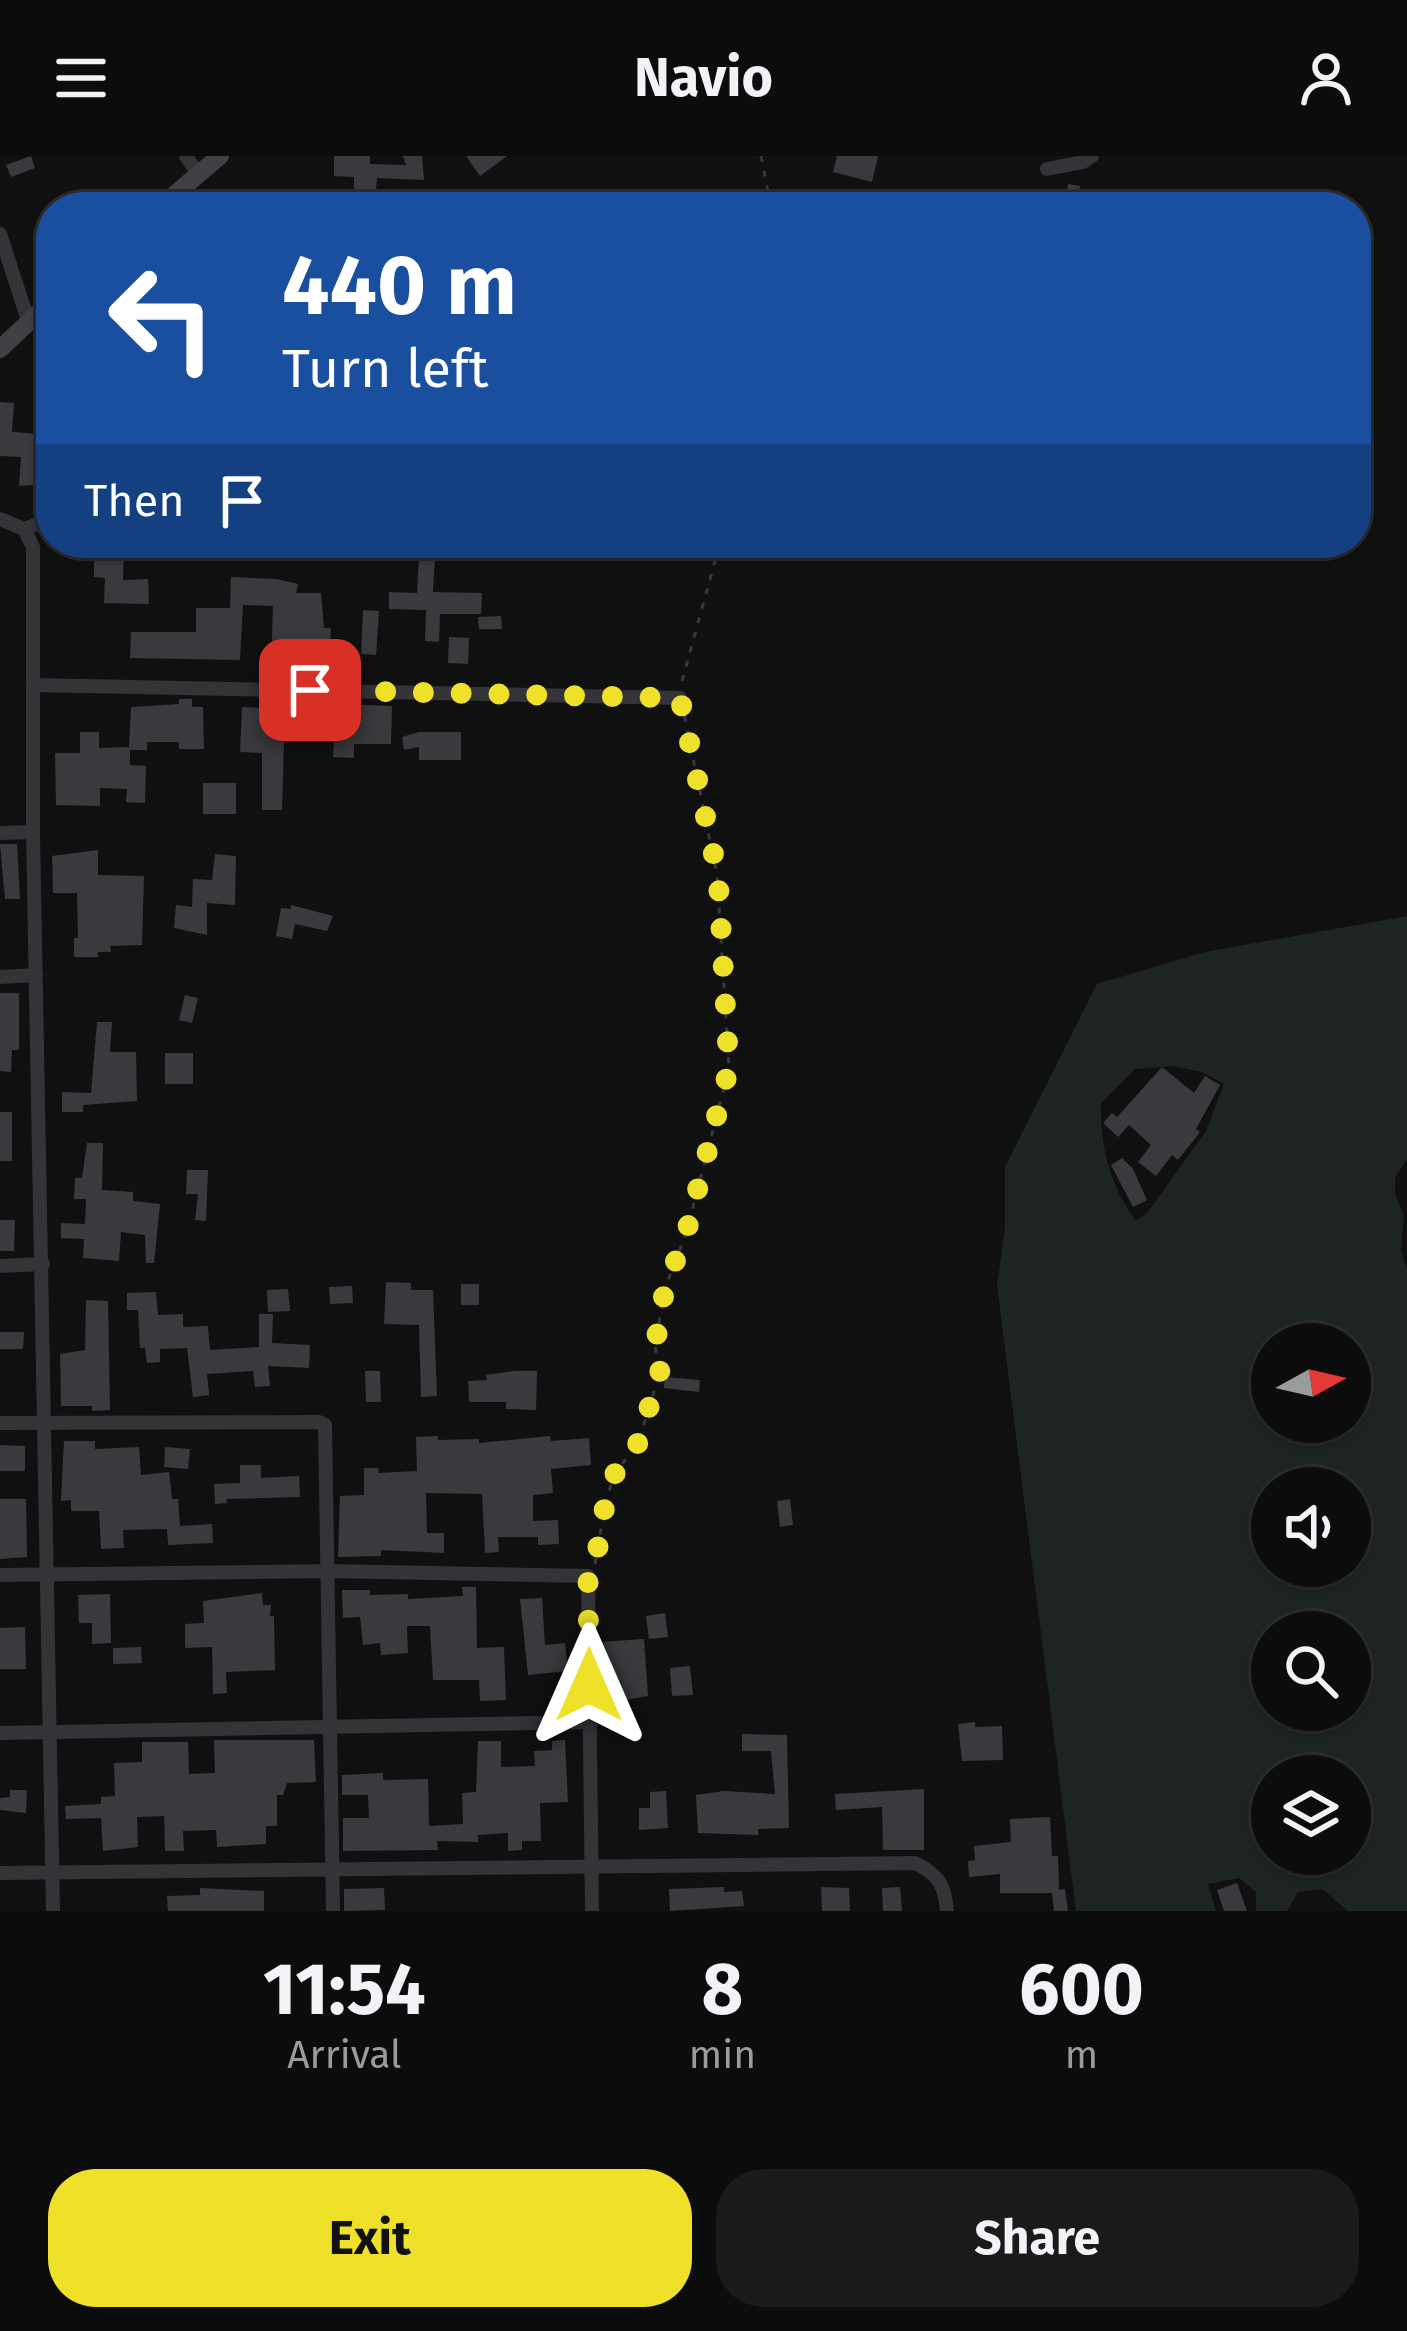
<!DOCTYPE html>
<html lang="en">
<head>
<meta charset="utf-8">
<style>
	:root { --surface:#0c0c0d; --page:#1a1a1b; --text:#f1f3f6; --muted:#9a9b9d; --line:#2c2c2e; --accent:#efe12a }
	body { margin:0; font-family:"Fira Sans",sans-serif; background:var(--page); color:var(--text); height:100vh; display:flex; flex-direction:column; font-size:45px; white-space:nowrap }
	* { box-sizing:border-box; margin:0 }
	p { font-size:39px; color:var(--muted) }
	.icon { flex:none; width:66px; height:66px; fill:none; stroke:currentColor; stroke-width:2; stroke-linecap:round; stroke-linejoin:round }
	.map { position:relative; height:1755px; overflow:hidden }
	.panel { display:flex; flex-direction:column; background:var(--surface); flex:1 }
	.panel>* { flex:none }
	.top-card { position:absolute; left:36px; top:36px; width:1335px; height:366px; border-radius:48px; box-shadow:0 3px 9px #0004,0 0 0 3px var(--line); background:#1a4fa0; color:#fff; overflow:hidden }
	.needle { width:78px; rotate:82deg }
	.tools { position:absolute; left:1251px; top:1167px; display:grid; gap:24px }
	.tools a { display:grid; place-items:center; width:120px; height:120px; border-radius:50%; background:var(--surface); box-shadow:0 3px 9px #0004,0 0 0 3px var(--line); font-size:60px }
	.pin { position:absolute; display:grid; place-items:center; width:102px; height:102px; color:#fff; margin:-51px; border-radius:24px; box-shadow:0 6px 18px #0006 }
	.me { position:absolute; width:132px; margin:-66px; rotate:0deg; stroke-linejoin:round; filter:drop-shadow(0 0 9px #0008) }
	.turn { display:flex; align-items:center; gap:42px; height:252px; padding:0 48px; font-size:54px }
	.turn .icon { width:156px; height:156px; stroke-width:2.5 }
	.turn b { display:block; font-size:84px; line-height:102px }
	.then { display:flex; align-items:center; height:114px; padding:0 48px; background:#0003; gap:24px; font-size:45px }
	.eta { display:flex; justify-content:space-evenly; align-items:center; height:204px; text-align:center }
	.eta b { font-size:72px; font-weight:700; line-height:84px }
	.action { display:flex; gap:24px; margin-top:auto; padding:24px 48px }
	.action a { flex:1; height:138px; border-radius:48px; background:var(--accent); color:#111; font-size:48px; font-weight:700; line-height:138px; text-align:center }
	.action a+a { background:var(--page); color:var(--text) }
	header { display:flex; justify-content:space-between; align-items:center; height:156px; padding:0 48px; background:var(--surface); font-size:54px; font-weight:700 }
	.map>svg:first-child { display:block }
	.green { fill:#1e2521; fill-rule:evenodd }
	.building { fill:#3a3a3e }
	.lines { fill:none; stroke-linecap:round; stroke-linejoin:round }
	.path { stroke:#37373d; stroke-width:3; stroke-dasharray:6 9; stroke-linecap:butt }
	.street { stroke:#333338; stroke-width:14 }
	.secondary { stroke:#3f3f46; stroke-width:18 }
	.route { stroke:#efe12a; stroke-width:21; stroke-dasharray:0 37.8 }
</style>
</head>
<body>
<header><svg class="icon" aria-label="menu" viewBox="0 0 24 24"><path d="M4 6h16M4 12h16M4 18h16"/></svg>Navio<svg class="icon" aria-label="person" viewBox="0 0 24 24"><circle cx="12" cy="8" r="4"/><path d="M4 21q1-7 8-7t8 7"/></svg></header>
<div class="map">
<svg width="1407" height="1755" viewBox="0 0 1407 1755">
	<rect width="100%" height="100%" fill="#101011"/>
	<path class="green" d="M1407 760V1003L1395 1022V1038L1404 1060 1401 1095 1407 1113V1755H1348L1322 1733 1298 1736 1287 1755H1256V1736L1239 1722 1208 1728 1216 1755H1076L997 1129 1005 1071V1011L1097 828 1205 796ZM1173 910 1202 916 1224 928 1206 975 1147 1057 1136 1065C1110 1029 1100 991 1101 947L1135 913ZM1272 1188H1350V1266H1272ZM1272 1332H1350V1410H1272ZM1272 1476H1350V1554H1272ZM1272 1620H1350V1698H1272Z"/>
	<g class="building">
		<polygon points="31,0 35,12 11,21 6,9"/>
		<polygon points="334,0 370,0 370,8 406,9 403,0 422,0 424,24 377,22 376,33 354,33 354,21 334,20"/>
		<polygon points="466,0 507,0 480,20"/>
		<polygon points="837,0 878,0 872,26 833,16"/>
		<polygon points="1068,28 1080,30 1077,51 1065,50"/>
		<polygon points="0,246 14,247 12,276 42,278 43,328 19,330 21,301 0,300"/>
		<polygon points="105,389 124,390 123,424 148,423 149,448 104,447 105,422 94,421 94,394 105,395"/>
		<polygon points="419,400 435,401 433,436 482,437 481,458 440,458 439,486 425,485 426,454 389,453 389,436 417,437"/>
		<polygon points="231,421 276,423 298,428 296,437 321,437 324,472 331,472 330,505 285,504 285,509 271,510 273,450 243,449 240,504 130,502 131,476 196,476 196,452 230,452"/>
		<polygon points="363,454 379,455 376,499 361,498"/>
		<polygon points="501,460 502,473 479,473 478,461"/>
		<polygon points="449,481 469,482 468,508 448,507"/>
		<polygon points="179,543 192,543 192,551 203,551 204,593 179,593 179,586 147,586 147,594 130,594 130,609 146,610 145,647 126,646 127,633 100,632 100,650 56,649 55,597 80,597 80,576 99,576 99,592 129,591 131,551 179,548"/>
		<polygon points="336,548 392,550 391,588 354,588 354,602 333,601"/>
		<polygon points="242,551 285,553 282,654 262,654 262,597 240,596"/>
		<polygon points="419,576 461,576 461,604 419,604 419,591 404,594 402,581"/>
		<rect x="203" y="627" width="33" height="31"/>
		<polygon points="0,688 17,688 20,743 5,743"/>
		<polygon points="98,694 98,719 144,720 142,789 110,790 111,796 98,796 98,801 74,801 74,782 78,782 77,737 53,737 52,700"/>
		<polygon points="215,698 236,700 235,749 207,747 207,779 174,772 176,749 192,751 193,723 212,724"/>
		<polygon points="291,749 333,760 327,775 295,768 292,783 276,780 281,752 291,753"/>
		<polygon points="0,837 19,837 19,894 12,894 11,916 0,915"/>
		<polygon points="185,839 198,842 192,867 179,864"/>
		<polygon points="97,866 112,866 110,896 136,896 137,945 83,949 83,956 62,956 62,936 91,937"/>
		<rect x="165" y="897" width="28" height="31"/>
		<polygon points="1162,911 1194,937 1205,920 1220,929 1196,973 1200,976 1178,1004 1172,999 1156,1020 1138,1006 1151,989 1129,969 1118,981 1103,967 1112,957 1117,961"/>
		<rect x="0" y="956" width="12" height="49"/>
		<polygon points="87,987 103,987 102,1034 133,1036 133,1045 160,1048 154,1107 146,1107 145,1079 121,1076 119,1105 83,1102 84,1083 61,1082 61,1067 85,1068 86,1043 74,1043 75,1022 82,1022"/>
		<polygon points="1122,1002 1133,1013 1147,1044 1133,1051 1111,1009"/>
		<polygon points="187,1014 208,1014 206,1065 195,1064 198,1038 186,1038"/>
		<polygon points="0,1064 15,1064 14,1095 0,1095"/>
		<polygon points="386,1126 411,1127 411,1134 433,1134 437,1240 421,1241 419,1169 384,1168"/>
		<rect x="461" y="1128" width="18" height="21"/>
		<polygon points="352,1130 353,1147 330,1148 329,1131"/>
		<polygon points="288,1133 290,1155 268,1156 267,1134"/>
		<polygon points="156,1136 158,1159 183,1158 183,1171 208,1170 210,1194 259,1191 259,1158 273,1158 272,1187 310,1189 309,1212 268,1210 270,1230 255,1231 253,1215 207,1218 209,1239 193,1241 187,1192 160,1193 160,1206 147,1207 145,1192 140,1192 138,1154 127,1154 127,1137"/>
		<polygon points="86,1144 108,1145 110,1254 92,1255 92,1250 61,1250 60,1198 85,1194"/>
		<polygon points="0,1176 24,1176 23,1193 0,1193"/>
		<polygon points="365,1215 380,1215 381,1246 366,1246"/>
		<polygon points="514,1215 537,1215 536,1254 506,1253 506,1246 469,1246 468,1225 487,1224 486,1219"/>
		<polygon points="665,1221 700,1224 699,1236 664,1232"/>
		<polygon points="438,1280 438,1284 479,1283 479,1287 550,1280 551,1285 589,1282 591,1309 551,1313 553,1337 533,1339 533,1365 558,1364 559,1388 538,1389 538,1381 498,1381 499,1396 485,1397 482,1338 426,1337 427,1377 444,1377 444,1397 381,1394 381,1400 338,1401 340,1340 364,1339 364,1312 379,1312 378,1317 417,1315 416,1281"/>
		<polygon points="64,1285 95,1285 95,1293 139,1291 141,1319 169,1316 172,1343 178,1343 180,1370 212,1368 213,1387 168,1389 167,1373 123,1374 124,1392 101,1393 99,1355 71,1355 71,1344 61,1345"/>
		<polygon points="0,1289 25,1290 25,1315 0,1315"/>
		<polygon points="165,1291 190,1293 188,1313 164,1311"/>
		<polygon points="240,1309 261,1309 261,1322 299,1320 300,1341 226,1343 227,1347 215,1348 214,1328 240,1327"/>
		<polygon points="0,1343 26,1343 27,1401 0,1403"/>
		<polygon points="790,1343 793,1369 780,1371 777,1345"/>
		<polygon points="462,1431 476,1431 477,1492 504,1491 506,1544 480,1545 479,1524 433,1524 430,1470 407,1470 408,1497 381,1499 380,1487 363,1489 360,1461 343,1462 342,1434 370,1434 370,1439 408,1438 408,1443 463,1440"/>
		<polygon points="262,1437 263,1449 271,1449 270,1460 274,1460 275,1514 226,1516 227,1537 213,1538 212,1491 185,1492 185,1468 204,1467 203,1445"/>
		<polygon points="110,1438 111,1487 92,1488 92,1467 79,1467 78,1439"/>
		<polygon points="542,1442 545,1489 565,1487 568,1515 528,1519 520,1443"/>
		<polygon points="665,1457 668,1481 649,1483 646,1460"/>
		<polygon points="25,1471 26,1513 0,1513 0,1472"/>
		<polygon points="644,1483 648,1540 602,1548 600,1486"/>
		<polygon points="141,1491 142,1507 113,1508 113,1492"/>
		<polygon points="690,1510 693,1539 672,1540 670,1512"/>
		<polygon points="975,1566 975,1571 1002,1570 1003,1604 962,1605 958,1568"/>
		<polygon points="742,1578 787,1579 789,1672 758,1673 758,1679 698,1677 696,1639 724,1635 775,1638 771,1595 742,1595"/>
		<polygon points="214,1584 314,1584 316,1626 287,1627 283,1639 277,1639 277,1670 266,1670 266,1688 217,1691 216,1674 183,1675 184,1695 165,1695 164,1660 137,1661 138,1691 103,1695 101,1662 66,1663 65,1650 101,1648 101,1641 115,1640 114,1607 142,1606 142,1586 188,1586 189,1618 215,1617"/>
		<polygon points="565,1584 568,1646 540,1647 541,1685 522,1685 522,1694 508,1695 508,1677 478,1679 478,1686 437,1685 438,1694 343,1695 343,1662 369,1662 368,1639 342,1639 342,1619 383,1617 383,1624 428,1623 429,1670 463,1668 462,1637 476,1636 478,1585 501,1585 501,1611 535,1610 534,1595 552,1594 552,1585"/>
		<polygon points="924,1633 924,1694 883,1694 882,1651 836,1654 835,1638"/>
		<polygon points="10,1634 27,1634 26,1657 0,1654 0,1642 10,1641"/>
		<polygon points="666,1635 668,1672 639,1674 639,1652 650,1652 650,1636"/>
		<polygon points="1050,1661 1052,1700 1058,1700 1059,1734 1065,1733 1068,1755 1054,1755 1052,1737 1000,1737 1000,1718 969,1721 968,1705 975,1704 974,1690 1011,1686 1010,1663"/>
		<polygon points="1237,1727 1247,1755 1224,1755 1217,1734"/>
		<polygon points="724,1731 724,1736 742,1735 744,1750 670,1755 669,1733"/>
		<polygon points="821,1731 849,1732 850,1755 822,1755"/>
		<polygon points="900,1731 902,1755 883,1755 882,1732"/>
		<polygon points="200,1732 264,1735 264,1755 168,1755 167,1740 200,1739"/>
		<polygon points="384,1732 385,1754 344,1755 344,1733"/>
	</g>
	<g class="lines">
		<g class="path">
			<polyline points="761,0 771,51"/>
			<polyline points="682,525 720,387"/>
			<polyline points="595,1408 605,1349 614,1319 638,1287 660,1216 655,1190 665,1132 686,1078 729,912 717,719 684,558"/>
		</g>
		<g class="street">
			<polyline points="186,0 198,18"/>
			<polyline points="1047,13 1083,6 1092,0"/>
			<polyline points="0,78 28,164"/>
			<polyline points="0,363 24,373 33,391 33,676 53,1755"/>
			<polyline points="24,373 51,363"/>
			<polyline points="33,529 680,542"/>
			<polyline points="0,677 33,676"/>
			<polyline points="0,821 36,819"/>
			<polyline points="0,1110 43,1108"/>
			<polyline points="0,1267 319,1266 325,1269 333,1755"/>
			<polyline points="0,1419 329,1415 588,1420 592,1755"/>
			<polyline points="0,1577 590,1566"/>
			<path d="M0 1717 915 1707C938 1718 945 1729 947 1755"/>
		</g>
		<g class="secondary">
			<polyline points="160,51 220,0"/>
			<polyline points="0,193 51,145"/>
		</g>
	</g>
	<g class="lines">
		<polyline class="route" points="310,534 680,542 718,719 729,912 686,1078 665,1132 655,1190 660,1216 638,1287 614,1319 605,1349 595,1409 588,1420 589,1529"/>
	</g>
</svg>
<div class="tools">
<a><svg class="needle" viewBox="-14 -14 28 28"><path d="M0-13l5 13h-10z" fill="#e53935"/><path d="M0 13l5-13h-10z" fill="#9a9b9d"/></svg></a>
<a><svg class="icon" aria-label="sound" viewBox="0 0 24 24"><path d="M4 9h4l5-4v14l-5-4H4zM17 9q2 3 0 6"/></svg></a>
<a><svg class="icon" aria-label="search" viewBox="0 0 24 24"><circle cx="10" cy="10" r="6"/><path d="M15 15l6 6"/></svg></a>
<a><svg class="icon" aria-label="layers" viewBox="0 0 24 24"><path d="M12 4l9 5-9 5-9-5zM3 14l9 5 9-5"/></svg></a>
</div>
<div class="pin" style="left:310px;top:534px;background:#d93025"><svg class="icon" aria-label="arrive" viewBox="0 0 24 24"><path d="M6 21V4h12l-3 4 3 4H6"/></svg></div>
<svg class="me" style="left:589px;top:1529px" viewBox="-20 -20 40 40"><path d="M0-17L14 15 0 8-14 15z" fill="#efe12a" stroke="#fff" stroke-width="4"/></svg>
<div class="top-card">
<div class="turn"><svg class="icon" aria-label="left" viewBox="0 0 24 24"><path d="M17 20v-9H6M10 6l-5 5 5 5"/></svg><div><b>440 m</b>Turn left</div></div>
<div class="then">Then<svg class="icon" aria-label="arrive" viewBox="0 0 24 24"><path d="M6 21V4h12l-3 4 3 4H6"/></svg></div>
</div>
</div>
<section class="panel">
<div class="eta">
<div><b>11:54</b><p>Arrival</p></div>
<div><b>8</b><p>min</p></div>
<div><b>600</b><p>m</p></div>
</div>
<div class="action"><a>Exit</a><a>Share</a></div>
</section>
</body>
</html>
